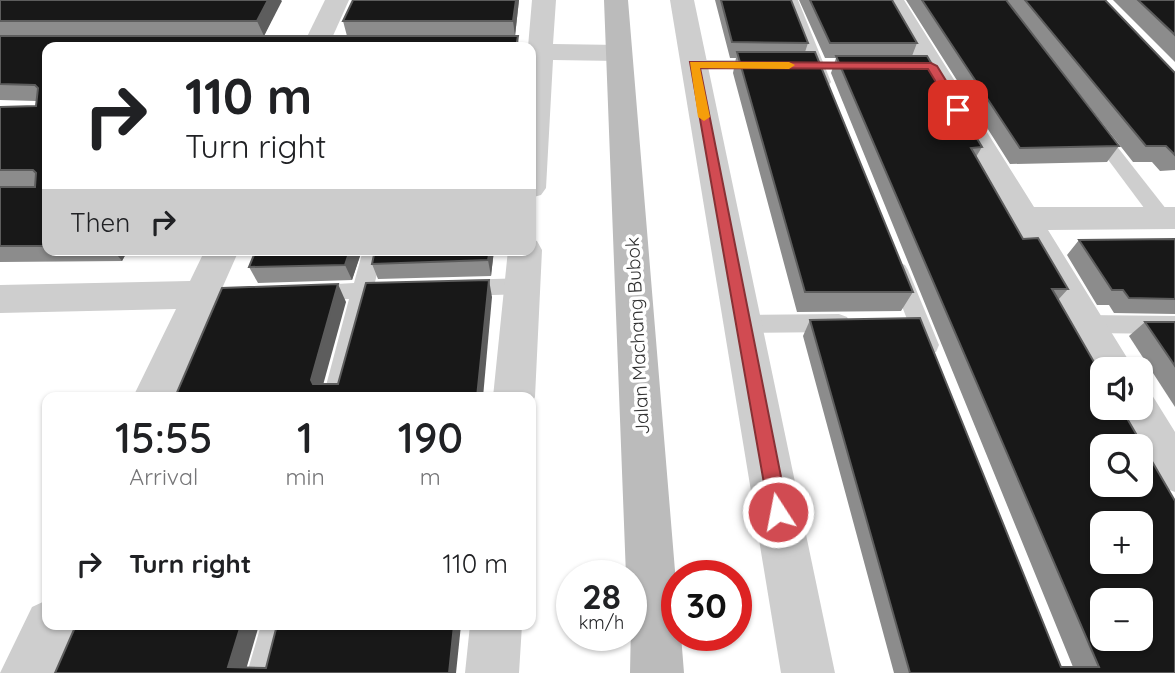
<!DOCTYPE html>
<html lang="en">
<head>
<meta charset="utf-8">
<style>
	:root { --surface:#fff; --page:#f6f6f6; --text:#202124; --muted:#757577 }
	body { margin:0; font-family:Quicksand,sans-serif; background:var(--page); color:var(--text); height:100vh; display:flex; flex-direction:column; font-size:26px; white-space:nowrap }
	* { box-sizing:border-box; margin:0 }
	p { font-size:23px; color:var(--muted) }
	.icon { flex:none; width:38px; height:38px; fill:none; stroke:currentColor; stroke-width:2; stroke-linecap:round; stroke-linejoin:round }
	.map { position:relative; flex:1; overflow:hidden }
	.details { position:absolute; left:42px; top:392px; width:494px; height:238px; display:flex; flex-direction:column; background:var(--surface); border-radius:14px; box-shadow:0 2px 5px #0004 }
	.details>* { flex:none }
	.hud { position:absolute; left:42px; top:42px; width:494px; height:214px; border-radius:14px; box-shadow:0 2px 5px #0004; background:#fff; color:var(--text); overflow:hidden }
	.tools { position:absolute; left:1090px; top:357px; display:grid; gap:14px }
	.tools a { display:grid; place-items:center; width:63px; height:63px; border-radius:14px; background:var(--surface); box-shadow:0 2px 5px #0004; font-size:35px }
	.speed { position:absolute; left:556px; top:560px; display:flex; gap:14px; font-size:35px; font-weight:700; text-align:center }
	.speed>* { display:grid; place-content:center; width:91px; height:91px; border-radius:50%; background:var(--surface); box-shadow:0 2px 5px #0004; line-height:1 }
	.speed small { font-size:18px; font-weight:400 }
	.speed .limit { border:10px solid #d22; background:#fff; color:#111 }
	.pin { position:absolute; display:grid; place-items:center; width:60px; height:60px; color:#fff; margin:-30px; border-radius:14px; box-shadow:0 4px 10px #0006 }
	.me { position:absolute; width:77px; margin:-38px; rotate:349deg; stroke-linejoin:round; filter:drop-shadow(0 0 5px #0008) }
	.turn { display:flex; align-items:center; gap:24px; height:147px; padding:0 28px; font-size:32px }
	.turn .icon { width:91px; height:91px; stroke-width:2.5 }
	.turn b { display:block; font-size:49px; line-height:60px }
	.then { display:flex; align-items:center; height:66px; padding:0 28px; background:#0003; gap:14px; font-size:26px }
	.eta { display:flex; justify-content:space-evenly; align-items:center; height:119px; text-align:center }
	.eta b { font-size:42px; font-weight:600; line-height:49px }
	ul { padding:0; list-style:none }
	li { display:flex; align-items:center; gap:21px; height:105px; padding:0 28px }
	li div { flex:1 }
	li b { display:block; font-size:26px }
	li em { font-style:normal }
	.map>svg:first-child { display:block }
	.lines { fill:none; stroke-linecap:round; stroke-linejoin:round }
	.lane { fill:#cecece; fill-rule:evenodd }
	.street { fill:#cecece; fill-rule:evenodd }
	.secondary { fill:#bbb; fill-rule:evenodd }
	.wall { fill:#8c8c8c }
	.shaded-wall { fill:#5d5d5d }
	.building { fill:#181818; stroke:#5d5d5d; stroke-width:2; fill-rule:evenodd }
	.route { fill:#d14b52; stroke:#883135; stroke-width:2 }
	.slow { fill:#f59e0b }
	.labels { text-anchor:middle; stroke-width:7; stroke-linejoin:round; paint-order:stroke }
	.street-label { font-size:19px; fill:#313131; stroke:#fff }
</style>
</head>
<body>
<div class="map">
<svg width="1175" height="673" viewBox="0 0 1175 673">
	<rect width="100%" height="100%" fill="#fff"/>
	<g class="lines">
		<g class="lane">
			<polygon points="784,0 798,0 831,82 829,85 817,85 815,82"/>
			<polygon points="694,60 764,60 772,65 764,70 688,68 686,65"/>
			<polygon points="1095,125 1101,126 1170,214 1173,219 1170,224 1156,224 1086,130"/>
			<polygon points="363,250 383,250 375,282 402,284 405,290 402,296 371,299 347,397 323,397 349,299 309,300 301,298 298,292 301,286 354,283"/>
			<polygon points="898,262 905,265 908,270 939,345 936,352 928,354 920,352 917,345 888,270 891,265"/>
			<polygon points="523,278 531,280 534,286 531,292 523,294 459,296 451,294 448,288 451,282 459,280"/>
			<polygon points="839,314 847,317 850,323 847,329 839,332 743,333 735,330 732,324 735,318 743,315"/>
			<polygon points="1087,315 1175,316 1175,334 1087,333 1079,330 1076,324 1079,318"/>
			<polygon points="261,625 291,625 279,673 247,673"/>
		</g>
		<g class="street">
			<polygon points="325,0 349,0 328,47 302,47"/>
			<polygon points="532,0 556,0 553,44 619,45 628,48 632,53 628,58 619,61 553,60 546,188 541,195 530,198 530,47 528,47"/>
			<polygon points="670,0 694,0 835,673 781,673"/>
			<polygon points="880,0 904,0 1034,207 1175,207 1175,229 1048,230 1134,369 1102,369 1102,382 1100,381"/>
			<polygon points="530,239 537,241 542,250 535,397 530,406 530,397 493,397 508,250 530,250"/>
			<polygon points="205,250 239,250 174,397 133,397 176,309 0,313 0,285 190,281"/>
			<polygon points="1141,391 1152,395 1175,432 1175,492 1159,486 1141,454 1141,446 1137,446 1116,408 1141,408"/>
			<polygon points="47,600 47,625 76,625 55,673 0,673 32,607"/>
			<polygon points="470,625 522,625 519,673 465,673"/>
		</g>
		<polygon class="secondary" points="604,0 628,0 677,595 677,635 681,635 684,673 630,673 632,576 626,576"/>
	</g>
	<g class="wall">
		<polygon points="0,0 281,0 264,36 347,36 343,21 353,0 519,0 515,36 518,36 519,47 47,47 47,250 128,250 122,261 0,262 0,187 35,186 0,186 0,107 36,106 37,101 0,100"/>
		<polygon points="715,0 791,0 808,43 805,52 913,292 901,311 797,312 733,73 736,58 730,58"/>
		<polygon points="799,0 892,0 917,43 912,56 982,147 976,157 1023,239 1068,289 1058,300 1175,673 894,673 803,336 810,320 1061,667 1073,667 831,73 836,58 825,58"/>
		<polygon points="906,0 1105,0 1175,73 1175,170 1160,171 1152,162 1133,162 1040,44 1119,146 1107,162 1010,164"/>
		<polygon points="1113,0 1175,0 1175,62"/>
		<polygon points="1175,239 1175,314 1114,313 1109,305 1097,305 1067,255 1079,240"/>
		<polygon points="362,250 352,280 258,283 249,267"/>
		<polygon points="375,250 494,250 491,276 378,279 372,264"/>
		<polygon points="1145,322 1175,322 1175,407 1129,336"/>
	</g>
	<g class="shaded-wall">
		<polygon points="268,0 281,0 282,1 264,36 257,21"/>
		<polygon points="516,0 519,0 515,36 513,21"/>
		<polygon points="113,250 128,250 122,261"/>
		<polygon points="350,250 362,250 352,280 345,265"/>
		<polygon points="490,250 494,250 491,276 488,260"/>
		<polygon points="489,280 492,297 483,397 477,397"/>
		<polygon points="338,284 346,302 320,396 311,380"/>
		<polygon points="241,625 259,625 245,673 228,667"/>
		<polygon points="454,625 461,625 456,673 449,673"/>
	</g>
	<g class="building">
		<polygon points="0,0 268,0 257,21 0,21"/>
		<polygon points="353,0 516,0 513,21 343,21"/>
		<polygon points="721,0 791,0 808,43 732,42"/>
		<polygon points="810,0 892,0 917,43 830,43"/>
		<polygon points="922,0 1006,0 1119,146 1020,148"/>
		<polygon points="1025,0 1105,0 1175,73 1175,155 1166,146 1146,146"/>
		<polygon points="1138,0 1175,0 1175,35"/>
		<polygon points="0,36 518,36 516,47 47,47 47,246 0,246 0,187 35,187 36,173 33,170 0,170 0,107 36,106 38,88 35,85 0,84"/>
		<polygon points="737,52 815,52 913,292 805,292"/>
		<path d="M836 56H927L982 147 971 148 1023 239 1038 238 1068 289H1052L1102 376V408H1121L1175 501V673H910L810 320 920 318 1061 667H1099ZM1102 446H1141V485H1102ZM1102 523H1141V562H1102ZM1102 600H1141V639H1102Z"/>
		<polygon points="1175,239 1175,299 1129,298 1123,290 1112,290 1079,240"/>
		<polygon points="256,250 350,250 345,265 249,267"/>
		<polygon points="375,250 490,250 488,260 372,264"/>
		<polygon points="489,280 477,397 175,397 222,288 338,284 311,380 313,384 338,384 366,283"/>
		<polygon points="1145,322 1175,322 1175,366"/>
		<polygon points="76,625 241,625 228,667 266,668 277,625 454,625 449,673 55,673"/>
	</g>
	<polygon class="route" points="690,62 931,63 937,66 964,110 954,112 928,69 700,68 788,512 785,518 778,521 772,518 769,512"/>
	<polygon class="slow" points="690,62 789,62 795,65 789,69 700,68 710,117 704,121 698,117"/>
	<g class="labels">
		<g class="street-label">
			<text transform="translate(637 336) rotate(-93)" y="7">Jalan Machang Bubok</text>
		</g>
	</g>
</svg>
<div class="tools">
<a><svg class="icon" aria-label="sound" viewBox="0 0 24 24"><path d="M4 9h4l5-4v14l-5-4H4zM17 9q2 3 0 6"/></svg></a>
<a><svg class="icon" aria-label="search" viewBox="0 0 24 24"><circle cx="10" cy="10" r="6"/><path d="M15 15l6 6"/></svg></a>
<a>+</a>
<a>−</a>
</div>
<div class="speed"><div>28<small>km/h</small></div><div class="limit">30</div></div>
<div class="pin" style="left:958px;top:110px;background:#d93025"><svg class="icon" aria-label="arrive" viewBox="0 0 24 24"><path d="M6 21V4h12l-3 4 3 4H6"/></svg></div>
<svg class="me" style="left:778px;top:512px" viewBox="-20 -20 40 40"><circle r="17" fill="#d14b52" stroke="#fff" stroke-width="3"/><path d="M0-11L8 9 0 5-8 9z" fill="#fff"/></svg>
<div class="hud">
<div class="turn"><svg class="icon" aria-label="right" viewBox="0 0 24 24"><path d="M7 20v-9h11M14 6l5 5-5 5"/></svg><div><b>110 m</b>Turn right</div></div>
<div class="then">Then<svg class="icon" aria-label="right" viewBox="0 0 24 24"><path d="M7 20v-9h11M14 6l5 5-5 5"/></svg></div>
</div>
<section class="details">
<div class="eta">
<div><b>15:55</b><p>Arrival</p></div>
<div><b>1</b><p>min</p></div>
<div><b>190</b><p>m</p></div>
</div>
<ul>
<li><svg class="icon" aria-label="right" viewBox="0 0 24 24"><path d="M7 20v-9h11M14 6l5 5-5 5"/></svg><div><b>Turn right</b></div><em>110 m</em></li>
</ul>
</section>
</div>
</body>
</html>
